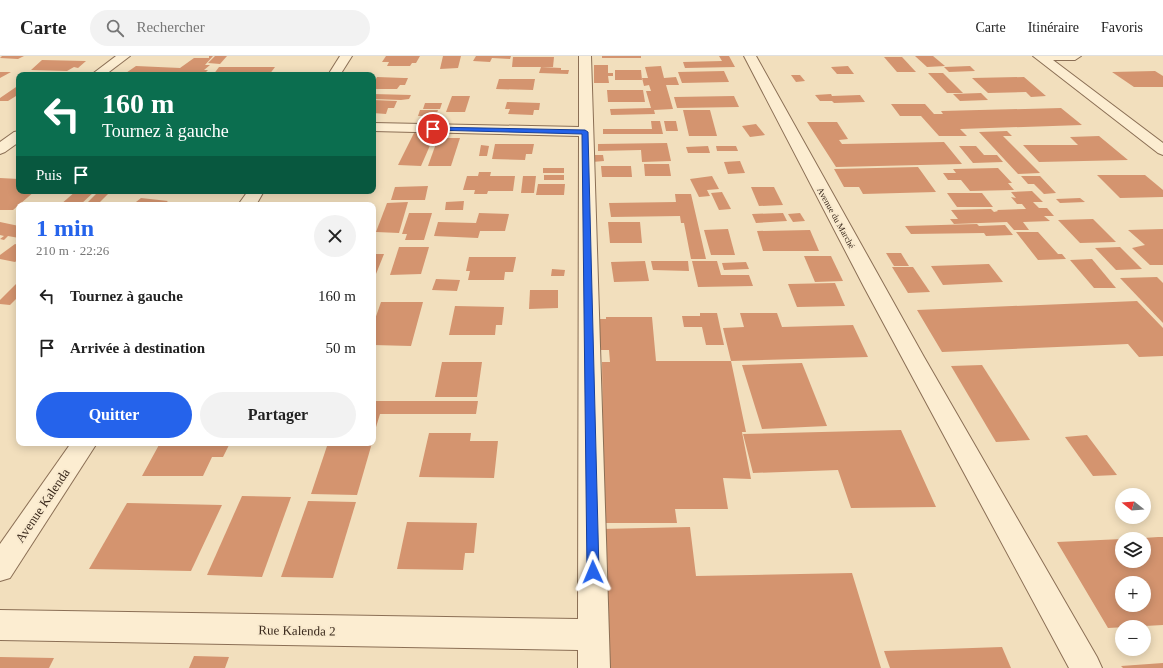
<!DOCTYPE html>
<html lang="fr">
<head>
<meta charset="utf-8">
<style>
	:root { --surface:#fff; --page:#f2f2f2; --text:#222; --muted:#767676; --line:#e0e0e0; --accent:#2563eb }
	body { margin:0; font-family:Georgia,serif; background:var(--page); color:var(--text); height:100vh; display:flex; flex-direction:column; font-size:15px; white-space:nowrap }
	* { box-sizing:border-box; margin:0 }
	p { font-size:13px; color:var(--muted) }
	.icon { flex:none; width:22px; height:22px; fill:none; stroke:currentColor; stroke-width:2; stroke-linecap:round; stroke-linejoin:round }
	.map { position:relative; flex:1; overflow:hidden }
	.details { position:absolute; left:16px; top:146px; width:360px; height:244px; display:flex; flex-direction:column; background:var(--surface); border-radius:8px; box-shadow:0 2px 10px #0003 }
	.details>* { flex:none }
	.top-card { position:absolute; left:16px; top:16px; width:360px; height:122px; border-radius:8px; box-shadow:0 2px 10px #0003; background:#0b6e4f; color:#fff; overflow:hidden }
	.needle { width:26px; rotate:287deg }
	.buttons { position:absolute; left:1115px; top:432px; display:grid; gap:8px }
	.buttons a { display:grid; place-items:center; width:36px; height:36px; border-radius:50%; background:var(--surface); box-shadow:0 2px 10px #0003; font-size:20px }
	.pin { position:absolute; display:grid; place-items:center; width:34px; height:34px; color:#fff; margin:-17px; border:2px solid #fff; border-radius:50%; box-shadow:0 1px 4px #0007 }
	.me { position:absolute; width:44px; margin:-22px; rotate:359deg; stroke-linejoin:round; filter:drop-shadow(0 0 3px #0008) }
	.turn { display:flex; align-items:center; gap:14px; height:84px; padding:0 20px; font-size:18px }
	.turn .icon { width:52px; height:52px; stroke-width:2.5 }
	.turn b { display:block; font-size:28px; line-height:34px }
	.then { display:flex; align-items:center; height:38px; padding:0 20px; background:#0003; gap:8px; font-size:15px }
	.round { display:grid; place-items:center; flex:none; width:42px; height:42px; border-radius:21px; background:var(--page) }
	.overview { display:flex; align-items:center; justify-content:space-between; height:68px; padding:0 20px }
	h1 { font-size:24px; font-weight:600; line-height:30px; color:var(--accent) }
	.primary-button { display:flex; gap:8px; margin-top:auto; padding:8px 20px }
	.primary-button a { flex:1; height:46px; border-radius:24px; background:var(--accent); color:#fff; font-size:16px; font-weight:600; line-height:46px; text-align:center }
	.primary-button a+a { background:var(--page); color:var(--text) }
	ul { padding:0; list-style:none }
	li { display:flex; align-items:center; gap:12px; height:52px; padding:0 20px }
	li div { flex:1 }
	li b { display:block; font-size:15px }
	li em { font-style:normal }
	header { display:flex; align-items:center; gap:24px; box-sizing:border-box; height:56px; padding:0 20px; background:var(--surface); border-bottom:1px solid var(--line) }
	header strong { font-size:19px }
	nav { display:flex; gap:22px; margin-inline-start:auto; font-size:14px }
	.search { width:280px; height:36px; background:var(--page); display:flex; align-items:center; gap:10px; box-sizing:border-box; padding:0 14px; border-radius:22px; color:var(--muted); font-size:15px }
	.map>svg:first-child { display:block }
	.building { fill:#d4946f; fill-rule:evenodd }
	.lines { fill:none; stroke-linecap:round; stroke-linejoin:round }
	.minor-casing { stroke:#8b6f55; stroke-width:2 }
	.tertiary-casing { stroke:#8b6f55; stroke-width:2 }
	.minor { fill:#fcedd1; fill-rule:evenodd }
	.tertiary { fill:#fcedd1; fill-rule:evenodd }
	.route { fill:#2563eb; stroke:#184099 }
	.labels { text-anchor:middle; stroke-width:4; stroke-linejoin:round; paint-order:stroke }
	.far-street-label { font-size:9px; fill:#39281b; stroke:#f9eace }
	.near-street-label { font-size:13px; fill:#39281b; stroke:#f9eace }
</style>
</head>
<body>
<header>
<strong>Carte</strong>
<div class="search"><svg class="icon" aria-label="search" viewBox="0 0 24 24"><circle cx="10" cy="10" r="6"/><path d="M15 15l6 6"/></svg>Rechercher</div>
<nav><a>Carte</a><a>Itinéraire</a><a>Favoris</a></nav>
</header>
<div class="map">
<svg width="1163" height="612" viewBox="0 0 1163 612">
	<rect width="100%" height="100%" fill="#f2dfbd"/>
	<g class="building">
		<polygon points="2,0 24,0 18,3 0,2"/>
		<polygon points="209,0 213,0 205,9 210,9 204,14 208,14 203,19 123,19 136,10 180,12 194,2 209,2"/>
		<polygon points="215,0 227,0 220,8 208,7"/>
		<polygon points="386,0 420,0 416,7 412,7 410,10 387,10 389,6 382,6"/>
		<polygon points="443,0 461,0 458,12 440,13"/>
		<polygon points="476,0 511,0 510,3 492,2 490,6 473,5"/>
		<rect x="602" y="0" width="39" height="2"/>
		<polygon points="719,0 729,0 735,11 685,12 683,6 722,5"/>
		<polygon points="915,0 933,0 945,10 927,11"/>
		<polygon points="513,1 554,1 553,11 512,11"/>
		<polygon points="884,1 902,1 916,16 897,16"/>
		<polygon points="42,4 86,5 78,12 74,11 67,15 31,14"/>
		<polygon points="594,9 608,9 608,17 613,17 613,20 608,20 609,27 594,27"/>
		<polygon points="661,10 664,22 676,21 679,29 666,29 673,53 654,54 655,58 611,59 610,53 651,52 646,35 651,35 649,29 644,30 642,22 648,22 645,11"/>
		<polygon points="848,10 854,18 837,18 831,11"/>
		<polygon points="970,10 975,15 949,16 944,11"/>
		<polygon points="219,11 275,11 269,19 213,19"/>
		<polygon points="541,11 561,12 561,14 569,14 568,18 539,17"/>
		<polygon points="615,14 641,14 642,24 615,24"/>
		<polygon points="724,15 729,26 682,27 678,16"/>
		<polygon points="1155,15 1163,20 1163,31 1134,31 1112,16"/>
		<polygon points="0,16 11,16 0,22"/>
		<polygon points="928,17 943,17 963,37 947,37"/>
		<polygon points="791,19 800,19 805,25 796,26"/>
		<polygon points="377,21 404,22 408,22 405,29 400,29 397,33 373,33 373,28"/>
		<polygon points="1024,21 1046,40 1031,41 1026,36 988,37 972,22"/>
		<polygon points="499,23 535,23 533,34 496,33"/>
		<polygon points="19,29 19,40 16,40 8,45 0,45 0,42"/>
		<polygon points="607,34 643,34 645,46 608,46"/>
		<polygon points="981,37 988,44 960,45 953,38"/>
		<polygon points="373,38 411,39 409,43 401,44 373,43"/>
		<polygon points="831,38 832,40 860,39 865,46 834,47 832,45 820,45 815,39"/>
		<polygon points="452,40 470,40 465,56 446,56"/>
		<polygon points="734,40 739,51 677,52 674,41"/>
		<polygon points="373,44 397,45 394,52 388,52 386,58 373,57"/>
		<polygon points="507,46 540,47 539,54 534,54 533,59 508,58 510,53 505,53"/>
		<polygon points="425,47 442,47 440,53 423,53"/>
		<polygon points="891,48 925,48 934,58 943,58 941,55 1061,52 1082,69 960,73 967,80 939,80 921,60 900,60"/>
		<polygon points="420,54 438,54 436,60 418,60"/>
		<polygon points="683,54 710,54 717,80 689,80"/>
		<polygon points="651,65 660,65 663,78 603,78 603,73 652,73"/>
		<polygon points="664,65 676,65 678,75 666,75"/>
		<polygon points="807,66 837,66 848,83 839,84 842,88 944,86 962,108 836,111"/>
		<polygon points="756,68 765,79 750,81 742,70"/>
		<polygon points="1007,75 1012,80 1003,80 1040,117 1018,118 979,76"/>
		<polygon points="414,77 435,78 421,110 398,109"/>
		<polygon points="1099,80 1128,104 1039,106 1023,89 1078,89 1070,81"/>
		<polygon points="438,82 460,82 451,110 428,110"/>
		<polygon points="667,87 671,105 642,106 641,94 598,95 598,88"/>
		<polygon points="495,88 534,88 532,98 526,98 525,104 492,103"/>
		<polygon points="481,89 489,90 487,100 479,100"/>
		<polygon points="708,90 710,97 688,97 686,91"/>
		<polygon points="716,90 736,90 738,95 717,95"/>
		<polygon points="959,90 976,90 984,99 997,99 1003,106 973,107"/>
		<polygon points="592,99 603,99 604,105 592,106"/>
		<polygon points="740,105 745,117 728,118 724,106"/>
		<polygon points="644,108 669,108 671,120 645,120"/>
		<polygon points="601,110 631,110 632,121 602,121"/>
		<polygon points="918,111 936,136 863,138 859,131 844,131 834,113"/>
		<rect x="543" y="112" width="21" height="5"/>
		<polygon points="998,112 1012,127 1008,127 1014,134 970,135 961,124 948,124 943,117 956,117 953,113"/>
		<polygon points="479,116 491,116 490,120 515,120 513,135 488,135 487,138 474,138 475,134 463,134 467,120 478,120"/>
		<rect x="544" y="119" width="20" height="5"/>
		<polygon points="1097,119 1145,119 1163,134 1163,141 1120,142"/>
		<polygon points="523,120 536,120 534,137 521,137"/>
		<polygon points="712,120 719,133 707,134 710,140 699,141 690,123"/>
		<polygon points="1021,120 1040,120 1056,137 1044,138 1034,128 1028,128"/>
		<polygon points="0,122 19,123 19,135 35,135 13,154 0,154"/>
		<polygon points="538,128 565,128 564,139 536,139"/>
		<polygon points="428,130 425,144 391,144 395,131"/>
		<polygon points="751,131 774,131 783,149 759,150"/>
		<polygon points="76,135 95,135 80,149 60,149"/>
		<polygon points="99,135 111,135 99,147 87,147"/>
		<polygon points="142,135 176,135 173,138 141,136"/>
		<polygon points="1032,135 1043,146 1033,146 1039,152 1047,152 1054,160 1044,160 1050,165 1023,166 1029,174 1014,174 1007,166 954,168 950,163 958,163 951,154 991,153 994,156 998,155 997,154 1026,153 1022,148 1017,148 1011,141 1016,142 1011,136"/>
		<polygon points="722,136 731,153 719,154 711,137"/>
		<polygon points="947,137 982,137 993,151 957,151"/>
		<polygon points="675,138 691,138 706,203 691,203 684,167 681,167 680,160 611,161 609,147 676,146"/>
		<polygon points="141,142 168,145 163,149 136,146"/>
		<polygon points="1080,142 1085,146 1060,147 1056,143"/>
		<polygon points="464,145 463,154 445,154 446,146"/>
		<polygon points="408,146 399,177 376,176 387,147"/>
		<polygon points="409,157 432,157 424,184 405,184 407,178 402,178"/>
		<polygon points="479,157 509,158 505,175 480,175 478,182 434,180 438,166 476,167"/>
		<polygon points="783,157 787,165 756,167 752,158"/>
		<polygon points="800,157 805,165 793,166 788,158"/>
		<polygon points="1093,163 1116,186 1080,187 1058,164"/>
		<polygon points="0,166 19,170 19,182 8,180 4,184 0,183 4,180 0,179"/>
		<polygon points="608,166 640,166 642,187 610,187"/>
		<polygon points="977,168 979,170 1005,169 1013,179 986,180 984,177 911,178 905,170"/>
		<polygon points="728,173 735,199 711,199 704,174"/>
		<polygon points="1163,173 1163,209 1150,209 1132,192 1145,189 1128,174"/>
		<polygon points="810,174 819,195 763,195 757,175"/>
		<polygon points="1016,176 1038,176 1058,198 1062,198 1066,203 1038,204"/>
		<polygon points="15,188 19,189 19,203 15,206 0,203 0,199"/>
		<polygon points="399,191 429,191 421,218 390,219"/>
		<polygon points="1120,191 1142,213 1116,214 1095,192"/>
		<polygon points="886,197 901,197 909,210 894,210"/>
		<polygon points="373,198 384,198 376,218 373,218"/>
		<polygon points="804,200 831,200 843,225 815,226"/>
		<polygon points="469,201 516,201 513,216 505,216 504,224 468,224 470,215 466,215"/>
		<polygon points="1092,203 1116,232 1094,232 1070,204"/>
		<polygon points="645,205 649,225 614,226 611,206"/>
		<polygon points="651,205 688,205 689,215 653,214"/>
		<polygon points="692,205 717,205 721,219 749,219 753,230 698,231"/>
		<polygon points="746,206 749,213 724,214 722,207"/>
		<polygon points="989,208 1003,226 943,229 931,210"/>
		<polygon points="892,211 913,211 930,236 908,237"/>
		<polygon points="552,213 565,214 564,220 551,220"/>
		<polygon points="1157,221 1163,227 1163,267 1120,222"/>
		<polygon points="436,223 460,224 457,235 432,234"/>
		<polygon points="19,225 19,240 10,249 0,248 0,244"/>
		<polygon points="835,227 845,250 797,251 788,228"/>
		<polygon points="530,234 558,234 558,252 529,253"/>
		<polygon points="1137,245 1163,272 1163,300 1139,301 1128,288 942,296 917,254"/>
		<polygon points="381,246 423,246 411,290 373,289 373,269"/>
		<polygon points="455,250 504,251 502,269 496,269 495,279 449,279"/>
		<polygon points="700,257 717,257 724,289 706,289 702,271 684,271 682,260 700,260"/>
		<polygon points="740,257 777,257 782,271 853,269 868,301 731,305 746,376 742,376 751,423 723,422 728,453 675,453 677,467 604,467 602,306 610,306 609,294 600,294 600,263 606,263 606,261 652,261 656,305 731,305 723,272 744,271"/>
		<polygon points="442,306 482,306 477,341 435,341"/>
		<polygon points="802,307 827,370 762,373 742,309"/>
		<polygon points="982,309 1030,384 996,386 951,310"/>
		<polygon points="373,345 478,345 476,358 380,358 373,381"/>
		<polygon points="901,374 936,451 851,452 838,414 753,417 743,378"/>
		<polygon points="429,377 471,377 470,385 498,385 494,422 419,421"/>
		<polygon points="1087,379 1117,419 1093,420 1065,381"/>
		<polygon points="160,387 230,387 223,401 212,401 203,420 142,420"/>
		<polygon points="328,387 372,387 357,439 311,438"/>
		<polygon points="242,440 291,441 262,521 207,519"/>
		<polygon points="308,445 356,446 333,522 281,521"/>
		<polygon points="127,447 222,449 191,515 89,513"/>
		<polygon points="407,466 477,467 474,497 465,497 463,514 397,513"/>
		<polygon points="690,471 696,520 852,517 881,612 605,612 600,473"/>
		<path d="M1158 481H1163V569L1108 572 1057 486 1122 483V505H1144V482ZM1122 527H1144V549H1122Z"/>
		<polygon points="1002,591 1011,612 890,612 884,595"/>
		<polygon points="194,600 229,601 225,612 189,612"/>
		<polygon points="0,601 54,602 49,612 0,612"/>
		<polygon points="1163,607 1163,612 1123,612 1121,610"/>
	</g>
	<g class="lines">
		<g class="minor-casing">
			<g id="minor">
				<polygon points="116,0 130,0 105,19 91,19"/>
				<polygon points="340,0 352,0 340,19 328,19"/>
				<polygon points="579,0 591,0 610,612 578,612 578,594 0,584 0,554 578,563 579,80 373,75 373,67 579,71"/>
				<polygon points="1033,0 1081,0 1075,4 1053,4 1163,87 1163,99 1158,97"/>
				<polygon points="19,75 19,86 5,96 0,98 0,86 14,76"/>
				<polygon points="248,135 264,135 256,149 238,149"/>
				<polygon points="71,387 97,387 10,522 0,525 0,488"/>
			</g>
		</g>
		<g class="tertiary-casing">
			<polygon id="tertiary" points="744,0 756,0 924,301 1097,601 1102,612 1069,612 864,231"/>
		</g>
		<use href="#minor" class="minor"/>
		<use href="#tertiary" class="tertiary"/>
	</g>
	<polygon class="route" points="431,71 585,74 588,76 599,516 597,520 593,522 589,520 587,516 582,78 433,74 431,74"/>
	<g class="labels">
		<g class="far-street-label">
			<text transform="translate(836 162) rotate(61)" y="3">Avenue du Marché</text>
		</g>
		<g class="near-street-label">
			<text transform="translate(42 449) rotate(-56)" y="5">Avenue Kalenda</text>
			<text transform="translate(297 574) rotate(1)" y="5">Rue Kalenda 2</text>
		</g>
	</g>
</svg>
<div class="buttons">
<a><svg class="needle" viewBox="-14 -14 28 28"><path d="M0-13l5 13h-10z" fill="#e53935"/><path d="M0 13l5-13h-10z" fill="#767676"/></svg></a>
<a><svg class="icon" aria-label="layers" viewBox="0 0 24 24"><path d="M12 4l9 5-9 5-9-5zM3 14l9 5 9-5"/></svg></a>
<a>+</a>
<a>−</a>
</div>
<div class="pin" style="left:433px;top:73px;background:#d93025"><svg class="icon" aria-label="arrive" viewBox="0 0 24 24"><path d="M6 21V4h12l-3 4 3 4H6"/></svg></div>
<svg class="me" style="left:593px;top:516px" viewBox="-20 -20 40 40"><path d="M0-17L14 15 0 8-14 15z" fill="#2563eb" stroke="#fff" stroke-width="4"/></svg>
<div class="top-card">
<div class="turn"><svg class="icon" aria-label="left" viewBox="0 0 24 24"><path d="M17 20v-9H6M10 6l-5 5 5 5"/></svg><div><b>160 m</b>Tournez à gauche</div></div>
<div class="then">Puis<svg class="icon" aria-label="arrive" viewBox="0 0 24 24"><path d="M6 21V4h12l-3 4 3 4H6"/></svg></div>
</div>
<section class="details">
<div class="overview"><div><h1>1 min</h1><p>210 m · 22:26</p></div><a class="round"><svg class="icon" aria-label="close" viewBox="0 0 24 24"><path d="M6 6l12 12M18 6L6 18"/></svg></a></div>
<ul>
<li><svg class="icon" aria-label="left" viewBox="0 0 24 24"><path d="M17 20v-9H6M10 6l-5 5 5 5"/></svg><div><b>Tournez à gauche</b></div><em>160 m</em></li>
<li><svg class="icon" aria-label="arrive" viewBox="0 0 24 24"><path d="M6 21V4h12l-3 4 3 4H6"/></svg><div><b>Arrivée à destination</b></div><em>50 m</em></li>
</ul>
<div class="primary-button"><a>Quitter</a><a>Partager</a></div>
</section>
</div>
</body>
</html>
